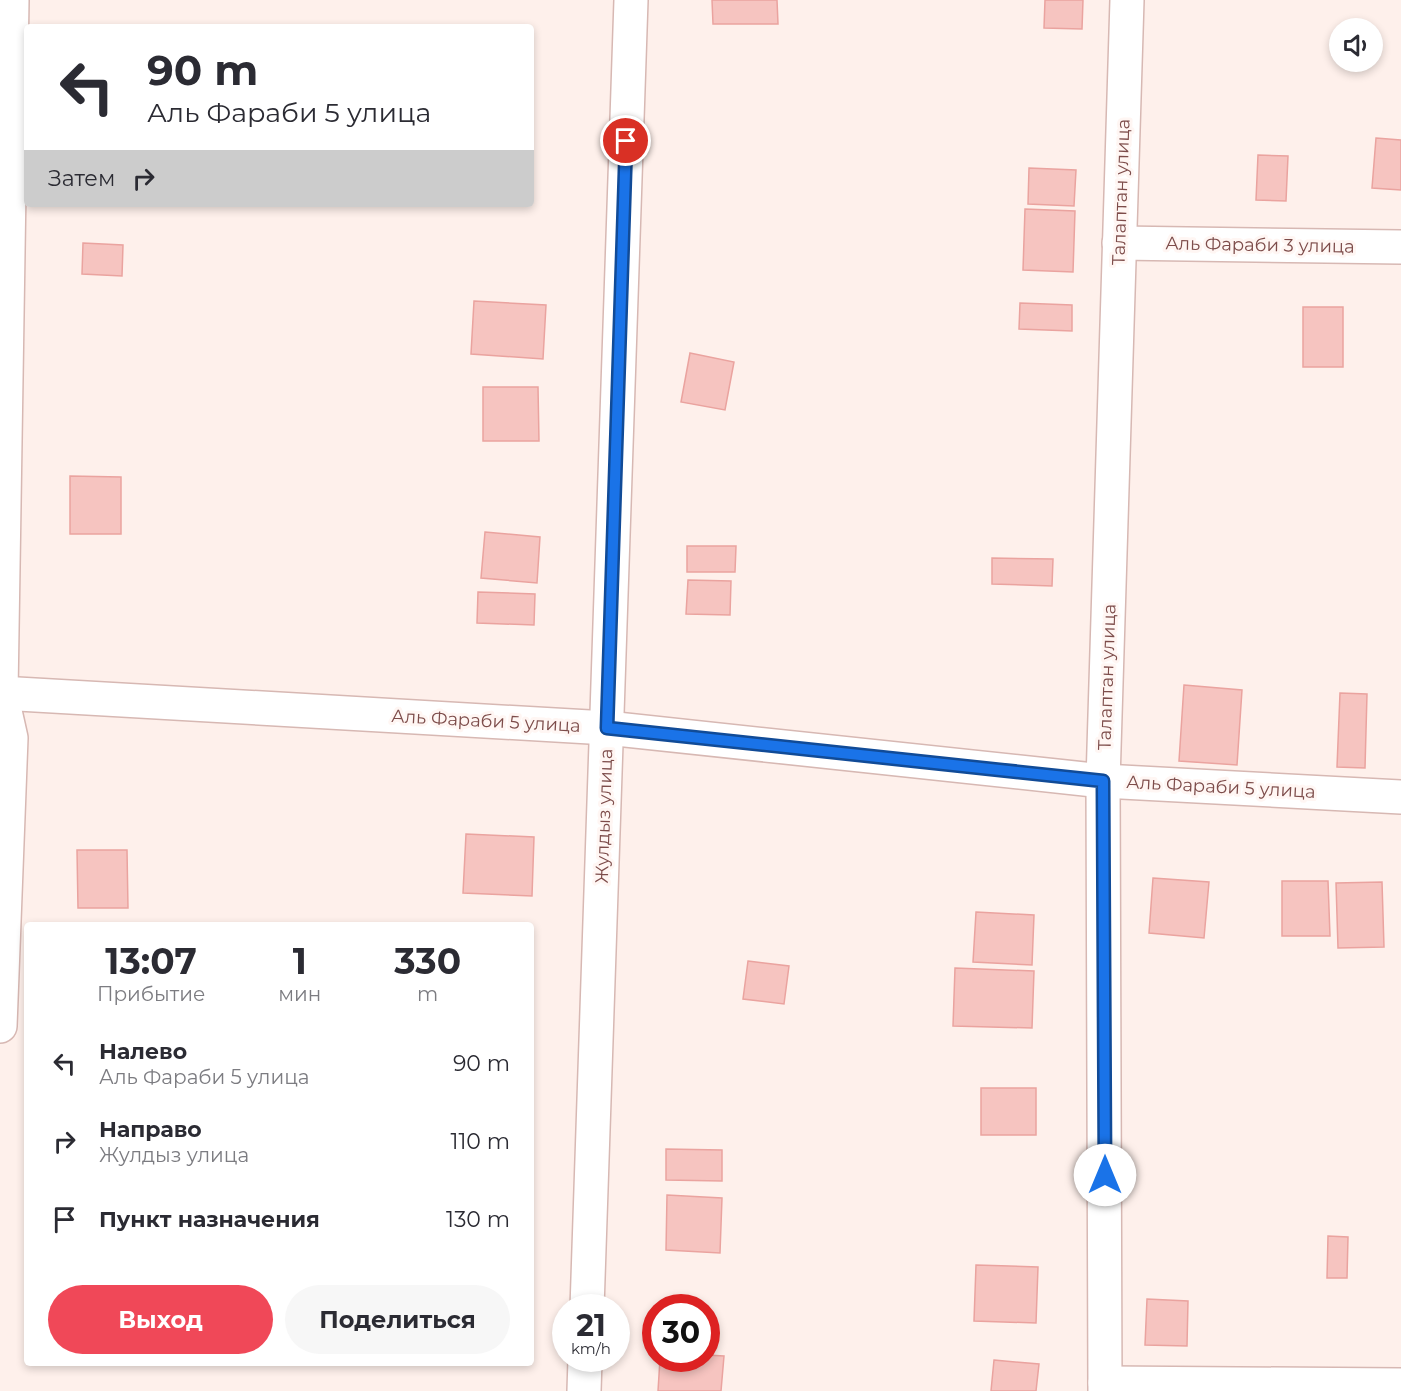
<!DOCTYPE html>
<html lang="ru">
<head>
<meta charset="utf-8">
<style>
	:root { --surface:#fff; --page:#f7f7f7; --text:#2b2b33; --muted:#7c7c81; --accent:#f04858 }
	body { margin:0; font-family:Montserrat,sans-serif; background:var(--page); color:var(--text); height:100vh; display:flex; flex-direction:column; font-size:22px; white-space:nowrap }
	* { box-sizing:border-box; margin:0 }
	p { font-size:20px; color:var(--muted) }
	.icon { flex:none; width:33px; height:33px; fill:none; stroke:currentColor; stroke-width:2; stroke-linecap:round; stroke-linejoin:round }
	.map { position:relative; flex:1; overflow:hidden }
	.details { position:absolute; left:24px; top:922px; width:510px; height:444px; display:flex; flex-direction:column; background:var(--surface); border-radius:6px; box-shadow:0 3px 9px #0003 }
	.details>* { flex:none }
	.guide { position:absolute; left:24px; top:24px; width:510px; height:183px; border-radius:6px; box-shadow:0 3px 9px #0003; background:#fff; color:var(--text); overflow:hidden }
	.fabs { position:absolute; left:1329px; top:18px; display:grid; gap:12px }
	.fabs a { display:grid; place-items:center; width:54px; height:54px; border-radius:50%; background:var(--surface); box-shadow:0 3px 9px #0003; font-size:30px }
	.speed { position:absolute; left:552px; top:1294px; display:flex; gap:12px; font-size:30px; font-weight:700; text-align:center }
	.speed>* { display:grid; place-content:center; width:78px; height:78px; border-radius:50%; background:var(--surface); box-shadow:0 3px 9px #0003; line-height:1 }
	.speed small { font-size:15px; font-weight:400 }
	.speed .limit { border:9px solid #d22; background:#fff; color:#111 }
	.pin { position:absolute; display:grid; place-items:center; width:51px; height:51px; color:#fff; margin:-26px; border:3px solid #fff; border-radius:50%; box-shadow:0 2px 6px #0007 }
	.me { position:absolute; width:66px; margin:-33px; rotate:0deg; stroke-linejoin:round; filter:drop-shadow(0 0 4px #0008) }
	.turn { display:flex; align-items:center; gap:21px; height:126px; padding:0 24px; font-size:27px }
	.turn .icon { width:78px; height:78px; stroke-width:2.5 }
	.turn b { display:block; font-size:42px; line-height:51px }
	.then { display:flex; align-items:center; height:57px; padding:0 24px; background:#0003; gap:12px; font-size:22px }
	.eta { display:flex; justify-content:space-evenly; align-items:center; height:102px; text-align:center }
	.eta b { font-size:36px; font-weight:700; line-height:42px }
	.button { display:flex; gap:12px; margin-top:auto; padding:12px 24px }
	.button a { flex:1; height:69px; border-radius:36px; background:var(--accent); color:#fff; font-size:24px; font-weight:700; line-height:69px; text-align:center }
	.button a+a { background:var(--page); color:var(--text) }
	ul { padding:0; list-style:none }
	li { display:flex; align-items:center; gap:18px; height:78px; padding:0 24px }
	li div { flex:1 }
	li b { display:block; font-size:22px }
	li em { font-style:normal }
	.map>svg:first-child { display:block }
	.building { fill:#f6c4c0; stroke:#eaa39f; stroke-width:1.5 }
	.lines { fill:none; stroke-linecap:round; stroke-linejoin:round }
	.minor-casing { stroke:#d7b8b3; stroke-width:36 }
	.minor { stroke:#fff; stroke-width:33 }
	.route-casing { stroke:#114b97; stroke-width:15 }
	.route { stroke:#1a73e8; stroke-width:10 }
	.labels { text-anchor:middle; stroke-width:6; stroke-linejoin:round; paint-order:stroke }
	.street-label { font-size:18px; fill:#7d4c4a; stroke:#fff6f3 }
</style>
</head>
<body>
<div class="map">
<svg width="1401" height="1391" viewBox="0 0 1401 1391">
	<rect width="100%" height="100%" fill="#fef0eb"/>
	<g class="building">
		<polygon points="712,0 777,0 778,24 713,24"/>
		<polygon points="1045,0 1083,0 1082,29 1044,28"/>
		<polygon points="1376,138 1401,140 1401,190 1372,188"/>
		<polygon points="1258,155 1288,156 1286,201 1256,200"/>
		<polygon points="1029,168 1076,170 1074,206 1028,204"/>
		<polygon points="1025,209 1075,211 1073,272 1023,270"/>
		<polygon points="83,243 123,245 122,276 82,274"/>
		<polygon points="474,301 546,305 543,359 471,354"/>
		<polygon points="1020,303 1072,305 1072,331 1019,329"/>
		<rect x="1303" y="307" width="40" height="60"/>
		<polygon points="690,353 734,362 725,410 681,402"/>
		<polygon points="483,387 538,387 539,441 483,441"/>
		<polygon points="70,476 121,477 121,534 70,534"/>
		<polygon points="485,532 540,537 537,583 481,578"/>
		<polygon points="687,546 736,546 735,572 687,572"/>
		<polygon points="992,558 1053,559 1052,586 992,584"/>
		<polygon points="688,580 731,581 730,615 686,614"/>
		<polygon points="478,592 535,594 534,625 477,623"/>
		<polygon points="1184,685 1242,690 1237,765 1179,761"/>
		<polygon points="1340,693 1367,694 1365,768 1337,767"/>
		<polygon points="466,834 534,837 532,896 463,893"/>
		<polygon points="77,850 127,850 128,908 78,908"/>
		<polygon points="1153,878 1209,882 1204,938 1149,933"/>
		<polygon points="1282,881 1328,881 1330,936 1282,936"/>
		<polygon points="1382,882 1384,947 1338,948 1336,883"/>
		<polygon points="976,912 1034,915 1032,965 973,962"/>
		<polygon points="748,961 789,966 784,1004 743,999"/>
		<polygon points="955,968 1034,971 1032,1028 953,1026"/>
		<rect x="981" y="1088" width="55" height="47"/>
		<polygon points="666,1149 722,1150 722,1181 666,1180"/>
		<polygon points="667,1195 722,1198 720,1253 666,1250"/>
		<polygon points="1328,1236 1348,1237 1347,1278 1327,1278"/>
		<polygon points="976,1265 1038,1267 1036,1323 974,1321"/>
		<polygon points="1147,1299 1188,1301 1187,1346 1145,1345"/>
		<polygon points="706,1355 724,1356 721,1391 658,1391 660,1359 706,1359"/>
		<polygon points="994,1360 1039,1364 1036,1391 991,1391"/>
	</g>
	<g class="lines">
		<g class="minor-casing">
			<g id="minor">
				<polyline points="1119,243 1401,247"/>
				<polyline points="0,693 607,728 1103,781 1401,797"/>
				<polyline points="0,1026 11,738 1,693 12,0"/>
				<polyline points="587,1308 631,0"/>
				<polyline points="1105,1383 1401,1385"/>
				<polyline points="584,1391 585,1359"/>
				<polyline points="1105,1391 1103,781 1127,0"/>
			</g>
		</g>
		<use href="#minor" class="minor"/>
	</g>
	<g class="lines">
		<g class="route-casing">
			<polyline id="route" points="626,141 607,728 1103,781 1105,1175"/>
		</g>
		<use href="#route" class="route"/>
	</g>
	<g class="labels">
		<g class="street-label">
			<text transform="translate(1121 192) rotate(-88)" y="6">Талаптан улица</text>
			<text transform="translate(1260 245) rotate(1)" y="6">Аль Фараби 3 улица</text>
			<text transform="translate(1107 677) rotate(-88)" y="6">Талаптан улица</text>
			<text transform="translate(486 721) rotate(3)" y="6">Аль Фараби 5 улица</text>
			<text transform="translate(1221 787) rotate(3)" y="6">Аль Фараби 5 улица</text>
			<text transform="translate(604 816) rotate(-88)" y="6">Жулдыз улица</text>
		</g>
	</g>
</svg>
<div class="fabs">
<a><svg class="icon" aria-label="sound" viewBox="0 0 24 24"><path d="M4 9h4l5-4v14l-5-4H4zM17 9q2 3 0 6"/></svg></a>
</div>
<div class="speed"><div>21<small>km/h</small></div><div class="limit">30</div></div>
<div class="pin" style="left:626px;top:141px;background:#d93025"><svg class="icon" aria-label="arrive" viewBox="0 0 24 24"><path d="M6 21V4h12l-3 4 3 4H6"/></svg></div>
<svg class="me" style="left:1105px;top:1175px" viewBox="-20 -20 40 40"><circle r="19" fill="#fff"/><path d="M0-13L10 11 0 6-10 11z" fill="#1a73e8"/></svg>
<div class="guide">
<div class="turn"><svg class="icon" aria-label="left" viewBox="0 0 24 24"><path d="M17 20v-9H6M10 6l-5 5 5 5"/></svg><div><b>90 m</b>Аль Фараби 5 улица</div></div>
<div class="then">Затем<svg class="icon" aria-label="right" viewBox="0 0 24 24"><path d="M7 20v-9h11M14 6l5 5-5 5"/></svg></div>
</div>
<section class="details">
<div class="eta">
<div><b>13:07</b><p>Прибытие</p></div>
<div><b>1</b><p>мин</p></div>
<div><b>330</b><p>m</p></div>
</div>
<ul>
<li><svg class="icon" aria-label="left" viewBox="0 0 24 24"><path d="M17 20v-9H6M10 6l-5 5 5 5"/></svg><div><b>Налево</b><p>Аль Фараби 5 улица</p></div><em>90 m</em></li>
<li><svg class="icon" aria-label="right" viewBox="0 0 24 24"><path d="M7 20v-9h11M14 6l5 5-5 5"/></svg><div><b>Направо</b><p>Жулдыз улица</p></div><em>110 m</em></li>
<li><svg class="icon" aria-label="arrive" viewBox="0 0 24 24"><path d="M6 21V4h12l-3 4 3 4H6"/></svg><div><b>Пункт назначения</b></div><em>130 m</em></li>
</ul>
<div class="button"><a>Выход</a><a>Поделиться</a></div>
</section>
</div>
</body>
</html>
